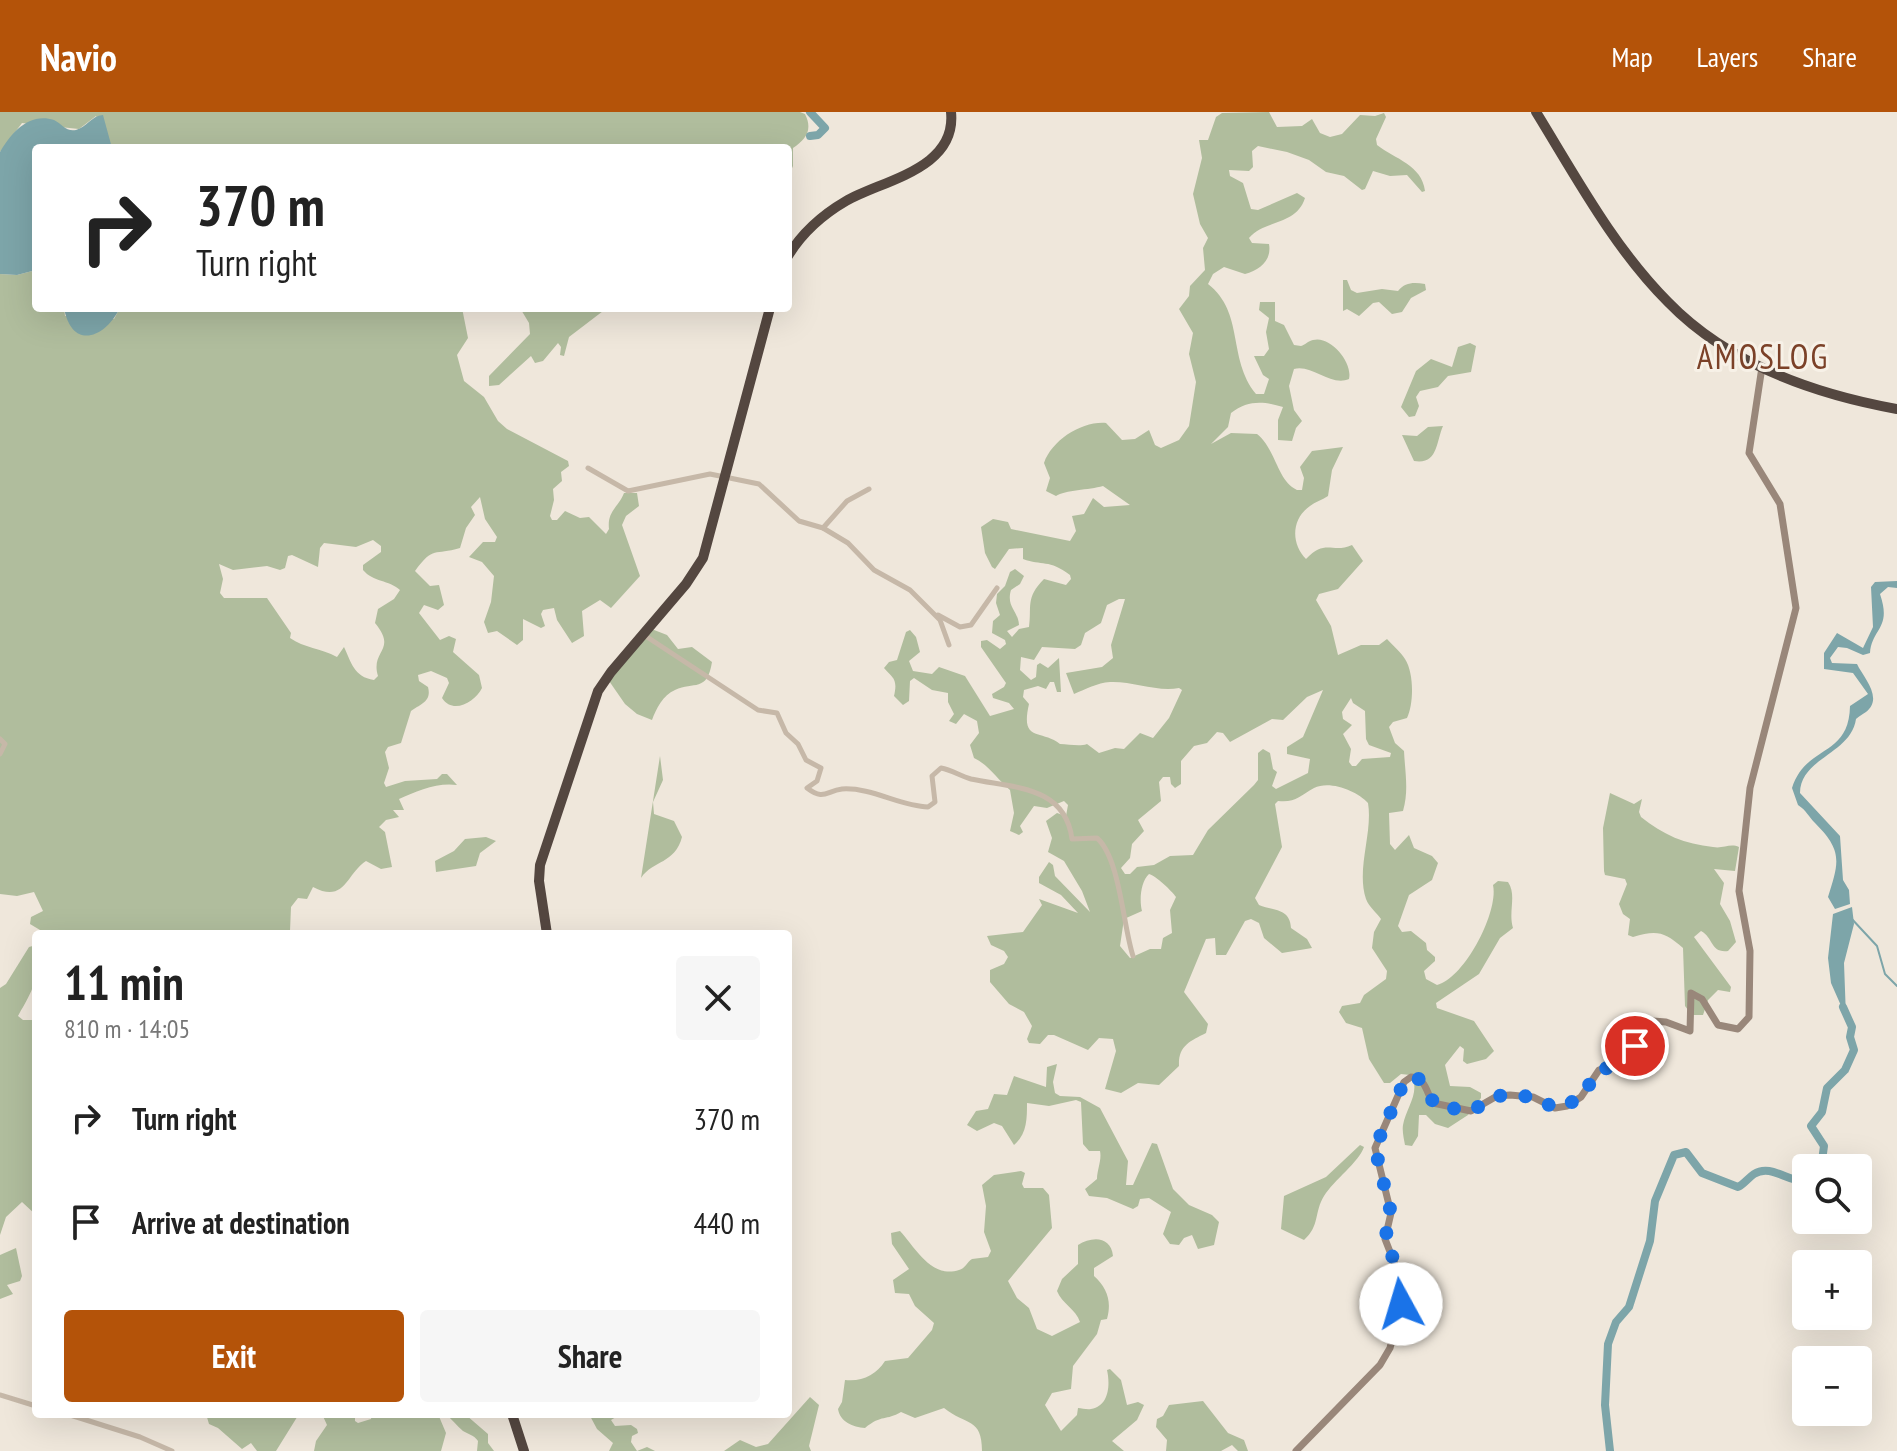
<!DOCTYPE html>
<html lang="en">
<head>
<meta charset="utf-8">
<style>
	:root { --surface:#fff; --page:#f6f6f6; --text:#222; --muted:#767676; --accent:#b45309 }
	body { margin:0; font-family:"PT Sans Narrow",sans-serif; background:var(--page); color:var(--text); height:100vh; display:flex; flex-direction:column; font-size:30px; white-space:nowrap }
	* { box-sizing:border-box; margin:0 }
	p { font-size:26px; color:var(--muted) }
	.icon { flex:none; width:44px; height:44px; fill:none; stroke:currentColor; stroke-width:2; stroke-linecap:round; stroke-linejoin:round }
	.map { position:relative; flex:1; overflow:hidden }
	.details { position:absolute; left:32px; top:818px; width:760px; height:488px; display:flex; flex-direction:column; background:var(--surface); border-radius:8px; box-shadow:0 8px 32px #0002 }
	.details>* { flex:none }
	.top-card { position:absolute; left:32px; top:32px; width:760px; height:168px; border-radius:8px; box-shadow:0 8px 32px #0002; background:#fff; color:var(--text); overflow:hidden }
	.tools { position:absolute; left:1792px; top:1042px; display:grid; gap:16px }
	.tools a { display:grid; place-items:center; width:80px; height:80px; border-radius:8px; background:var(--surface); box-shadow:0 8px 32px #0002; font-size:40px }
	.pin { position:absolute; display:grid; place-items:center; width:68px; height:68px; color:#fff; margin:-34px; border:4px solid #fff; border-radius:50%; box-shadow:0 2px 8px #0007 }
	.me { position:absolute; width:88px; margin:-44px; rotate:354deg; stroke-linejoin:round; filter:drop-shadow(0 0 6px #0008) }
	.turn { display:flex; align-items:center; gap:28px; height:168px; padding:0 32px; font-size:36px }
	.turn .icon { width:104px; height:104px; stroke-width:2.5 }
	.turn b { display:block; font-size:56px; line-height:68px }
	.round { display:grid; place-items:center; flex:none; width:84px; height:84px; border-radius:8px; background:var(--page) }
	.overview { display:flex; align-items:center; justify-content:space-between; height:136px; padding:0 32px }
	h1 { font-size:48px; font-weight:700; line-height:60px }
	.button { display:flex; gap:16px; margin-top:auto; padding:16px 32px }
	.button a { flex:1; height:92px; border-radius:8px; background:var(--accent); color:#fff; font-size:32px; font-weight:700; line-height:92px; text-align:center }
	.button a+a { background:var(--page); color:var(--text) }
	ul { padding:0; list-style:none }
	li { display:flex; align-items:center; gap:24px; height:104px; padding:0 32px }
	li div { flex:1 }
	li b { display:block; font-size:30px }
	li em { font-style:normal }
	header { display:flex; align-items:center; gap:48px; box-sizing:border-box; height:112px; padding:0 40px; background:var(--accent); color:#fff }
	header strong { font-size:38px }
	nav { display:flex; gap:44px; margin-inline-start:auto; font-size:28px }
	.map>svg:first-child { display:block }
	.green { fill:#b0bd9d; fill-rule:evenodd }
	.water { fill:#7da5a9 }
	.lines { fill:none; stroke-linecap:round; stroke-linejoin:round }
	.stream { stroke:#7da5a9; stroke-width:2 }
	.river { stroke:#7da5a9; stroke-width:8 }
	.street { stroke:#c6b8a8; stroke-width:5 }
	.secondary { stroke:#99877a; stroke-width:7 }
	.highway { stroke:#544740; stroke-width:10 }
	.route { stroke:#1a73e8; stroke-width:14; stroke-dasharray:0 25.2 }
	.labels { text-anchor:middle; stroke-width:6; stroke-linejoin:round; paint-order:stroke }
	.quarter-label { font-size:34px; letter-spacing:2px; fill:#7b4128; stroke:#f7f1e7 }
</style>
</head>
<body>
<header>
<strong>Navio</strong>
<nav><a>Map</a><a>Layers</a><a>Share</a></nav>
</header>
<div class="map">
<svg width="1897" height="1339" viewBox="0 0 1897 1339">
	<rect width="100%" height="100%" fill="#efe7db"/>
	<g class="green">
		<path d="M0 0H800L805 2C813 18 806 27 793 36V54L788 65V36H112L96 4 79 17 22 11 0 40Z"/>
		<path d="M1269 0 1277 15 1302 14 1312 7 1320 21 1330 25 1342 22 1360 3 1375 4 1384 1 1386 5 1376 27 1377 33C1395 47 1422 53 1425 79L1422 80 1407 63 1390 64 1373 59 1365 77 1362 78 1344 64 1326 60 1309 48 1287 40 1258 34 1252 39 1253 55 1249 59 1229 58 1230 64 1243 71 1251 97 1258 98 1297 81 1305 86C1296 114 1265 107 1249 126L1252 131 1269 132C1272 148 1260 158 1245 162L1224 155 1213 162 1208 172C1245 201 1227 246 1256 282H1264L1269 267 1263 263 1254 244H1264L1269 237 1266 220 1269 206 1259 198 1260 190H1275V209L1284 213 1294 233 1301 234C1305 233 1308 229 1313 228 1330 223 1353 250 1349 267 1331 275 1312 252 1294 257L1289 274 1294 298 1302 309 1296 316 1292 329 1278 328V308L1283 295C1263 289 1248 288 1231 301L1228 315 1211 332 1231 321 1257 322C1276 337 1277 369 1297 378H1302L1304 366 1300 355 1312 339 1343 335 1332 358 1328 384C1322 388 1315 390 1310 394 1291 407 1291 432 1306 447 1326 426 1332 442 1352 433L1363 449 1338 477 1319 482 1316 488 1331 514 1338 543 1361 533H1379L1387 527C1393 534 1401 540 1405 547 1414 561 1414 591 1407 606L1393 610 1389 615 1395 631 1404 639C1405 660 1409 679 1403 699L1389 701 1390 732 1395 738 1409 723 1414 736 1432 744 1438 751 1432 768 1409 783 1398 814 1402 820 1411 819 1426 831 1427 838 1435 845V849L1424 859 1426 867 1437 873C1464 867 1499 800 1493 773L1498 769 1508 770C1517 783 1508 800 1513 816L1500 826 1479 862 1436 891 1437 896 1474 909 1494 939 1486 947 1467 952 1463 949 1464 937 1460 934 1445 953 1450 974 1470 975 1481 981V986L1468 1003 1448 1016 1435 1012 1426 1003H1419L1418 1024 1412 1034 1405 1033C1404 1027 1402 1019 1403 1013 1406 996 1422 978 1410 963L1401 962 1390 971H1384L1369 947 1362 916 1346 911 1339 900 1342 894 1360 891 1364 883 1386 867 1387 859 1372 836 1374 820 1381 807C1377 801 1369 795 1366 787 1356 757 1373 721 1368 691 1357 679 1330 668 1314 676 1300 684 1295 691 1278 689L1275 692 1282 735 1255 786 1259 793C1273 799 1290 796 1291 816L1307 827 1312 836 1282 841 1264 826 1259 811 1251 807 1245 809 1226 843H1216L1215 826 1206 827 1184 880 1208 912 1206 921C1190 929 1178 934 1179 954L1159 973 1138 971 1121 981 1105 977 1116 939 1113 927 1099 926 1088 938 1054 923H1048L1040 932 1029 931 1027 927 1032 914 1024 900 1009 892 990 870V858L1004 852 1008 845 1004 839 991 833 987 824 1023 820 1042 793 1039 787 1078 801 1061 783 1039 771V765L1049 750 1053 753 1055 764 1090 800 1082 779 1064 749 1048 740 1052 726 1046 709 1057 701 1066 704 1068 693 1064 689 1047 696 1034 694 1020 714 1023 720 1019 723 1010 719 1014 701 1010 678C997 667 990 654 974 646L970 633 979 621 977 609 964 602 956 612 949 609 954 602 948 590V581L932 578 914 566 910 569 909 589 903 593 894 584C898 567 893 566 884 556L889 550 897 548 906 520 910 518 916 525 920 540 909 549 913 559 932 562 939 555 965 564 990 604 1014 597 1009 591 993 586 992 582 1004 575 1006 571 981 535V529L987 528 1000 537 1006 532 1005 528 992 521 993 509 1000 503 996 491 997 482 1005 474 1010 460 1015 457 1024 464 1020 472 1011 478C1006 495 1018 498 1019 513L1007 519 1012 525 1019 517 1029 515C1032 495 1025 486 1044 467L1066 473 1071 467 1070 463C1049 447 1042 454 1023 447V436L1009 437 995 457 992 455 985 441 981 415 993 407 1008 410 1011 417 1070 429 1076 419 1072 404 1084 402 1093 386 1104 395 1130 393 1103 374C1089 378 1065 378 1056 384L1046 379 1050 366 1044 351C1052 328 1082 309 1106 311L1122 328 1135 327 1149 318 1155 333 1161 336 1179 328 1189 314 1196 270 1189 242 1193 221 1179 197 1189 184 1190 174 1205 158 1203 136 1208 126 1200 112 1193 82 1202 46 1199 28H1208L1216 5 1222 1ZM1119 487H1125L1111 533 1113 546 1102 555 1066 561 1074 582C1086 577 1097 571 1110 570 1133 569 1156 580 1179 576L1182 578 1169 606 1153 626 1140 621 1124 637 1115 636 1099 641 1087 632C1079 635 1069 632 1060 632 1041 617 1020 631 1029 592L1023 585 1024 578 1038 574 1046 577 1050 570H1054L1057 580H1061L1059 546 1048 556 1040 551 1037 553 1036 565 1031 568 1020 558 1021 545 1034 548 1042 535 1075 537 1081 533 1085 521 1101 511 1107 493ZM1323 578 1303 625 1287 635V642L1310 647 1308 661 1276 677 1272 674 1277 660 1273 657 1270 641 1263 637 1258 641V668L1254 673 1208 718 1193 743 1170 744 1154 753 1137 755 1130 762H1125L1121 756 1130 746 1132 732 1144 719 1138 708 1161 689 1159 670 1163 665H1170L1171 672 1175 676 1181 672V649L1194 634 1207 631 1217 620 1223 621 1230 630 1272 607 1283 608 1307 585ZM1351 586 1353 591 1365 599 1366 627 1369 633 1391 641 1390 645 1362 647 1356 654H1352L1349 650 1351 637 1343 622 1352 613 1343 607 1342 600ZM1149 762C1156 764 1172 779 1176 785L1170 798 1172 821 1163 826 1161 837H1150L1130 846 1120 834 1124 807 1142 799C1139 788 1141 769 1149 762Z"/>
		<path d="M36 158V196H64L65 204 114 207 120 196H462L468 226 457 243 464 269 484 285 498 309 507 317 568 349 569 354 561 360 562 369 553 377 554 388 550 404 552 408H557L565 399 580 406 589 405 606 422 609 417C607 399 618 396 624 381H637L639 394 626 404 622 413 640 464 611 496 600 488 582 499 584 524 572 531 557 508 554 496 543 498 541 502 545 514 541 516 523 507V528L517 533 497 519 488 521 484 510 491 490 494 464 482 450 469 445 483 430H495L497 425 485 407 480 385 471 395 475 403 466 416 460 436C434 444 434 433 415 459L430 474 439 473 444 493 438 498 424 493 419 501 440 528 449 524 456 527 453 540 479 563 482 576C475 590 453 603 442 586L449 571 447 566 431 559 418 563 419 569 428 575C432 590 420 592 411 599L401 631 388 635 385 640 389 656 384 671 386 675 405 669 437 667 442 662H447L457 673C438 670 416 679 399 687L404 698H393L399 705 386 708 379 715 385 720 392 755 381 757 366 749C346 762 345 792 313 775L307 787 298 786 291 795 290 819 301 822H40V818L30 812 31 805 43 799 34 780 17 784 0 782V162L17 163ZM373 428 381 434V440L363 453V458C373 470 389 468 400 478L394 487 378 497 375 511C398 539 370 538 378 564L374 568C354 565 351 550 344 535L337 545C321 536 304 536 290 526L291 521 267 486H224L220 481 223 467 219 452 233 458 267 454 280 458 285 456 288 444 292 443 318 455 320 436 324 431 356 435Z"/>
		<path d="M1343 168H1347L1351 178 1357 181 1382 177 1398 179C1405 170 1414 170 1425 172L1426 178 1411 186 1402 200 1392 202 1379 190 1373 191 1359 204 1347 197 1343 199Z"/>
		<polygon points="520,196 607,196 569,225 564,244 560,243 561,235 558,231 543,249 535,251 531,244 499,273 489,274 489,264 530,222 529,211"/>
		<polygon points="1470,231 1476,234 1471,260 1448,264 1438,275 1420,279 1416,285 1419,294 1415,304 1409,305 1401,295 1416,259 1431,247 1452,255 1458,235"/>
		<path d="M1443 314C1436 330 1438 353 1414 349L1402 323 1417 324 1428 315Z"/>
		<path d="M649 516 667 523 678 537 692 535 712 550C707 581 694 569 675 578 663 583 656 597 652 608L637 602 625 592 607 566Z"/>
		<path d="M660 644 663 668 653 690 654 702 674 709 682 725C675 752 653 748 641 766Z"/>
		<path d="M1610 681 1634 692 1642 687 1639 700 1641 705C1663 723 1685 732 1713 735 1723 737 1730 731 1739 735L1735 759 1714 757 1724 771 1720 792 1730 809 1736 830 1728 839C1710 841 1714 826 1701 819L1694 825 1731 875 1730 880 1718 878 1708 888 1703 903H1692L1685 894 1683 836C1664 819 1656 818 1633 825L1628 823 1630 807 1623 802 1619 792 1627 772 1625 767 1605 763 1604 759 1603 716Z"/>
		<polygon points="486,725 496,729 480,741 476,754 436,760 435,749 454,739 465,727"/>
		<path d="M36 833C36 872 37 871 18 904L23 908H36V1103L22 1090 6 1105 0 1123V876L6 872 29 835Z"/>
		<path d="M1057 952 1053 970 1055 981 1060 984 1080 985 1100 996 1128 1049 1126 1073H1133L1152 1031 1157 1032 1173 1077 1189 1093 1212 1103 1219 1110 1214 1133 1198 1137 1192 1123 1184 1126 1179 1133 1170 1132 1163 1122 1171 1100 1149 1086 1140 1087 1138 1094 1133 1097 1107 1086 1089 1084 1085 1077 1097 1067C1097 1058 1102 1048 1100 1039H1089L1083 1032 1081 990 1076 988 1049 994 1027 991C1027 1007 1027 1022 1014 1033L1002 1014 994 1011 977 1019 967 1013 976 999 988 997 994 982 1007 983 1014 964 1046 975 1047 955Z"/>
		<path d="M1360 1033 1364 1035C1359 1050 1334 1068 1324 1084 1314 1100 1320 1114 1304 1128L1281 1117 1284 1084 1326 1065Z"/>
		<path d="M1021 1059 1025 1061 1022 1072 1024 1076H1043L1049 1083 1052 1116 1008 1169 1017 1186 1029 1196 1037 1217 1052 1224 1080 1210C1076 1197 1062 1192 1057 1179L1062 1167 1078 1152V1133C1092 1124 1111 1124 1113 1144L1094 1156V1164C1107 1176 1112 1189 1107 1207L1101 1208 1097 1222 1073 1254 1071 1277 1052 1281 1045 1293 1061 1319 1077 1303 1078 1296C1082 1296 1087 1298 1091 1297 1110 1294 1110 1271 1107 1258L1110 1257 1121 1268 1127 1293 1138 1290 1144 1293 1137 1308 1112 1329 1124 1339H982C982 1305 966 1314 944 1296L915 1306 901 1300C886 1309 882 1302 865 1316 853 1315 840 1310 838 1297L842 1290 845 1268C862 1270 876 1263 885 1249L908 1246 932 1218 934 1211 915 1194 909 1182 895 1181 893 1168 909 1157 892 1132 891 1121 900 1119C915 1135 931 1167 959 1158 965 1157 967 1150 972 1147L988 1145 991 1139 984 1120 986 1094 982 1073 994 1063Z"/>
		<polygon points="16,1136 22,1164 20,1169 7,1173 13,1182 0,1187 0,1143"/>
		<polygon points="810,1285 819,1293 809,1334 811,1339 724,1339 740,1328 756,1335 768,1332"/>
		<polygon points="1203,1289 1228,1321 1244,1328 1248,1339 1238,1339 1232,1333 1221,1339 1166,1339 1167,1328 1156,1315 1157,1307 1163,1304 1169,1293"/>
		<polygon points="206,1302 299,1302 276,1339 257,1339 251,1331 242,1337 218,1316 209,1312"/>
		<polygon points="322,1302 355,1302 355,1309 358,1311 371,1307 372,1302 438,1302 446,1321 441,1339 314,1339 316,1329 327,1313"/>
		<path d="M445 1302 466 1303 488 1322V1331L494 1339H477L478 1329C474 1323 468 1322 463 1319 457 1314 452 1307 445 1302Z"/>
		<polygon points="589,1302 621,1302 611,1308 615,1314 631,1313 637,1317 638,1321 632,1324 631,1330 637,1339 647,1335 655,1339 609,1339 613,1331 597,1317"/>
	</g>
	<g class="water">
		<path d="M103 3 112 36H36V158L17 163 0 162V40C11 21 29 0 54 8 62 12 66 20 76 18 87 15 91 4 103 3Z"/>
		<path d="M64 196H120C105 226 72 239 64 196Z"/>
		<path d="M1897 469V476L1888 475 1880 482C1892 517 1872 516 1870 541L1863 543 1847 536 1838 535 1830 546 1832 551 1857 552C1863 565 1884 586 1866 600 1863 602 1859 604 1856 607 1851 642 1800 646 1800 681L1840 724 1843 768 1849 778 1850 792 1835 797 1828 785C1839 750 1843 739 1815 711 1808 704 1807 699 1798 693L1792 676C1806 632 1849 646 1850 594L1868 582 1853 561 1824 557V541L1837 521 1863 536 1873 515 1871 475 1875 470Z"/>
		<polygon points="1852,795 1854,812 1844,851 1846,905 1831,871 1828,846 1833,802"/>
	</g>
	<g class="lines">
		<polyline class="stream" points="1850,805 1877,834 1885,862 1897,874"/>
		<g class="river">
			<polyline points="810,24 818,23 825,16 810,0"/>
			<polyline points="1821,1056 1824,1034 1811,1014 1822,1000 1827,976 1845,958 1854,938 1850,925 1852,915 1843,895"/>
			<path d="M1610 1339 1605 1293 1608 1232 1616 1210 1629 1195 1650 1129 1655 1089 1674 1043 1686 1040 1702 1061 1738 1075C1744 1072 1748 1066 1754 1062 1771 1051 1789 1071 1806 1069"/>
		</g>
		<g class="street">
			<polyline points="588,356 628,379 710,362 759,372 799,409 823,416 848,431 874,458 910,478 940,508 949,533"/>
			<polyline points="823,416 847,389 869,377"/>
			<polyline points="938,503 960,515 971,513 997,476"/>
			<path d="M644 523 758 598 777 601 786 621 798 632 806 648 821 656 817 669 807 676C824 689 826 679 842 677 871 675 900 694 928 695L935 690 932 664 941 656C952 658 960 664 971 667 1012 676 1065 673 1072 727L1097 726C1120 746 1123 814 1133 844"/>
			<polyline points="0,627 5,632 0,642"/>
			<polyline points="0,1283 36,1294"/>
			<polyline points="67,1302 140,1325 172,1339"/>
		</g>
		<path class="secondary" d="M1296 1339 1380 1253 1390 1236 1405 1178 1385 1127 1391 1101 1375 1036 1404 970 1411 965C1426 966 1426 980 1433 991L1471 999 1497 984 1510 983 1533 985 1555 996 1567 994 1581 985 1599 958 1623 950 1653 909 1666 910 1690 919 1691 881 1702 887 1718 913 1738 917 1749 905 1750 839 1739 779 1750 676 1796 496 1780 392 1749 341 1762 255"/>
		<g class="highway">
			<path d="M1536 0C1576 65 1614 136 1668 190 1728 252 1814 282 1897 297"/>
			<path d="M788 144C802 121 822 103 846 89 883 68 957 57 951 0"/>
			<polyline points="547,822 539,769 540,753 598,579 611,560 686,472 703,446 770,196"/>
			<polyline points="512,1302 524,1339"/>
		</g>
	</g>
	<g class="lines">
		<polyline class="route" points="1401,1192 1405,1175 1385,1127 1391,1101 1375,1036 1404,970 1411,965 1418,966 1436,994 1471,999 1497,984 1510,983 1533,985 1555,996 1563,995 1581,985 1599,958 1620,953 1635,934"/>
	</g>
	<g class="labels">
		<g class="quarter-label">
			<text x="1763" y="257">AMOSLOG</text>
		</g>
	</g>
</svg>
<div class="tools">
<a><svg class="icon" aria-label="search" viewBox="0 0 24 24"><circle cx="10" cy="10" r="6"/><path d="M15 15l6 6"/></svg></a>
<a>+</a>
<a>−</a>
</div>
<div class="pin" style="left:1635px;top:934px;background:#d93025"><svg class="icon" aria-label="arrive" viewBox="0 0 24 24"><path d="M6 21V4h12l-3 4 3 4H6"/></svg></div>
<svg class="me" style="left:1401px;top:1192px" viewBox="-20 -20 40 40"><circle r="19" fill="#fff"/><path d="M0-13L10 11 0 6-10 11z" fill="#1a73e8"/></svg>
<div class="top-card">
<div class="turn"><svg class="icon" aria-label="right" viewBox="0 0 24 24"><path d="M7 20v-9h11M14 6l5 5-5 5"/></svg><div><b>370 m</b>Turn right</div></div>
</div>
<section class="details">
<div class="overview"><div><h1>11 min</h1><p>810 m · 14:05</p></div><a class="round"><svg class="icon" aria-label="close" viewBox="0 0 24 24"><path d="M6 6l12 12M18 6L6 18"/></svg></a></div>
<ul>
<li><svg class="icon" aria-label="right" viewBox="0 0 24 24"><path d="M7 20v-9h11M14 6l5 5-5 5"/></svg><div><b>Turn right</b></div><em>370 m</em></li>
<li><svg class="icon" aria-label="arrive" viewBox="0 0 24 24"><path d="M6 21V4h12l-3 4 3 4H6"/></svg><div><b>Arrive at destination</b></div><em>440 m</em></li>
</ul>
<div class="button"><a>Exit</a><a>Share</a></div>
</section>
</div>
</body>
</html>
